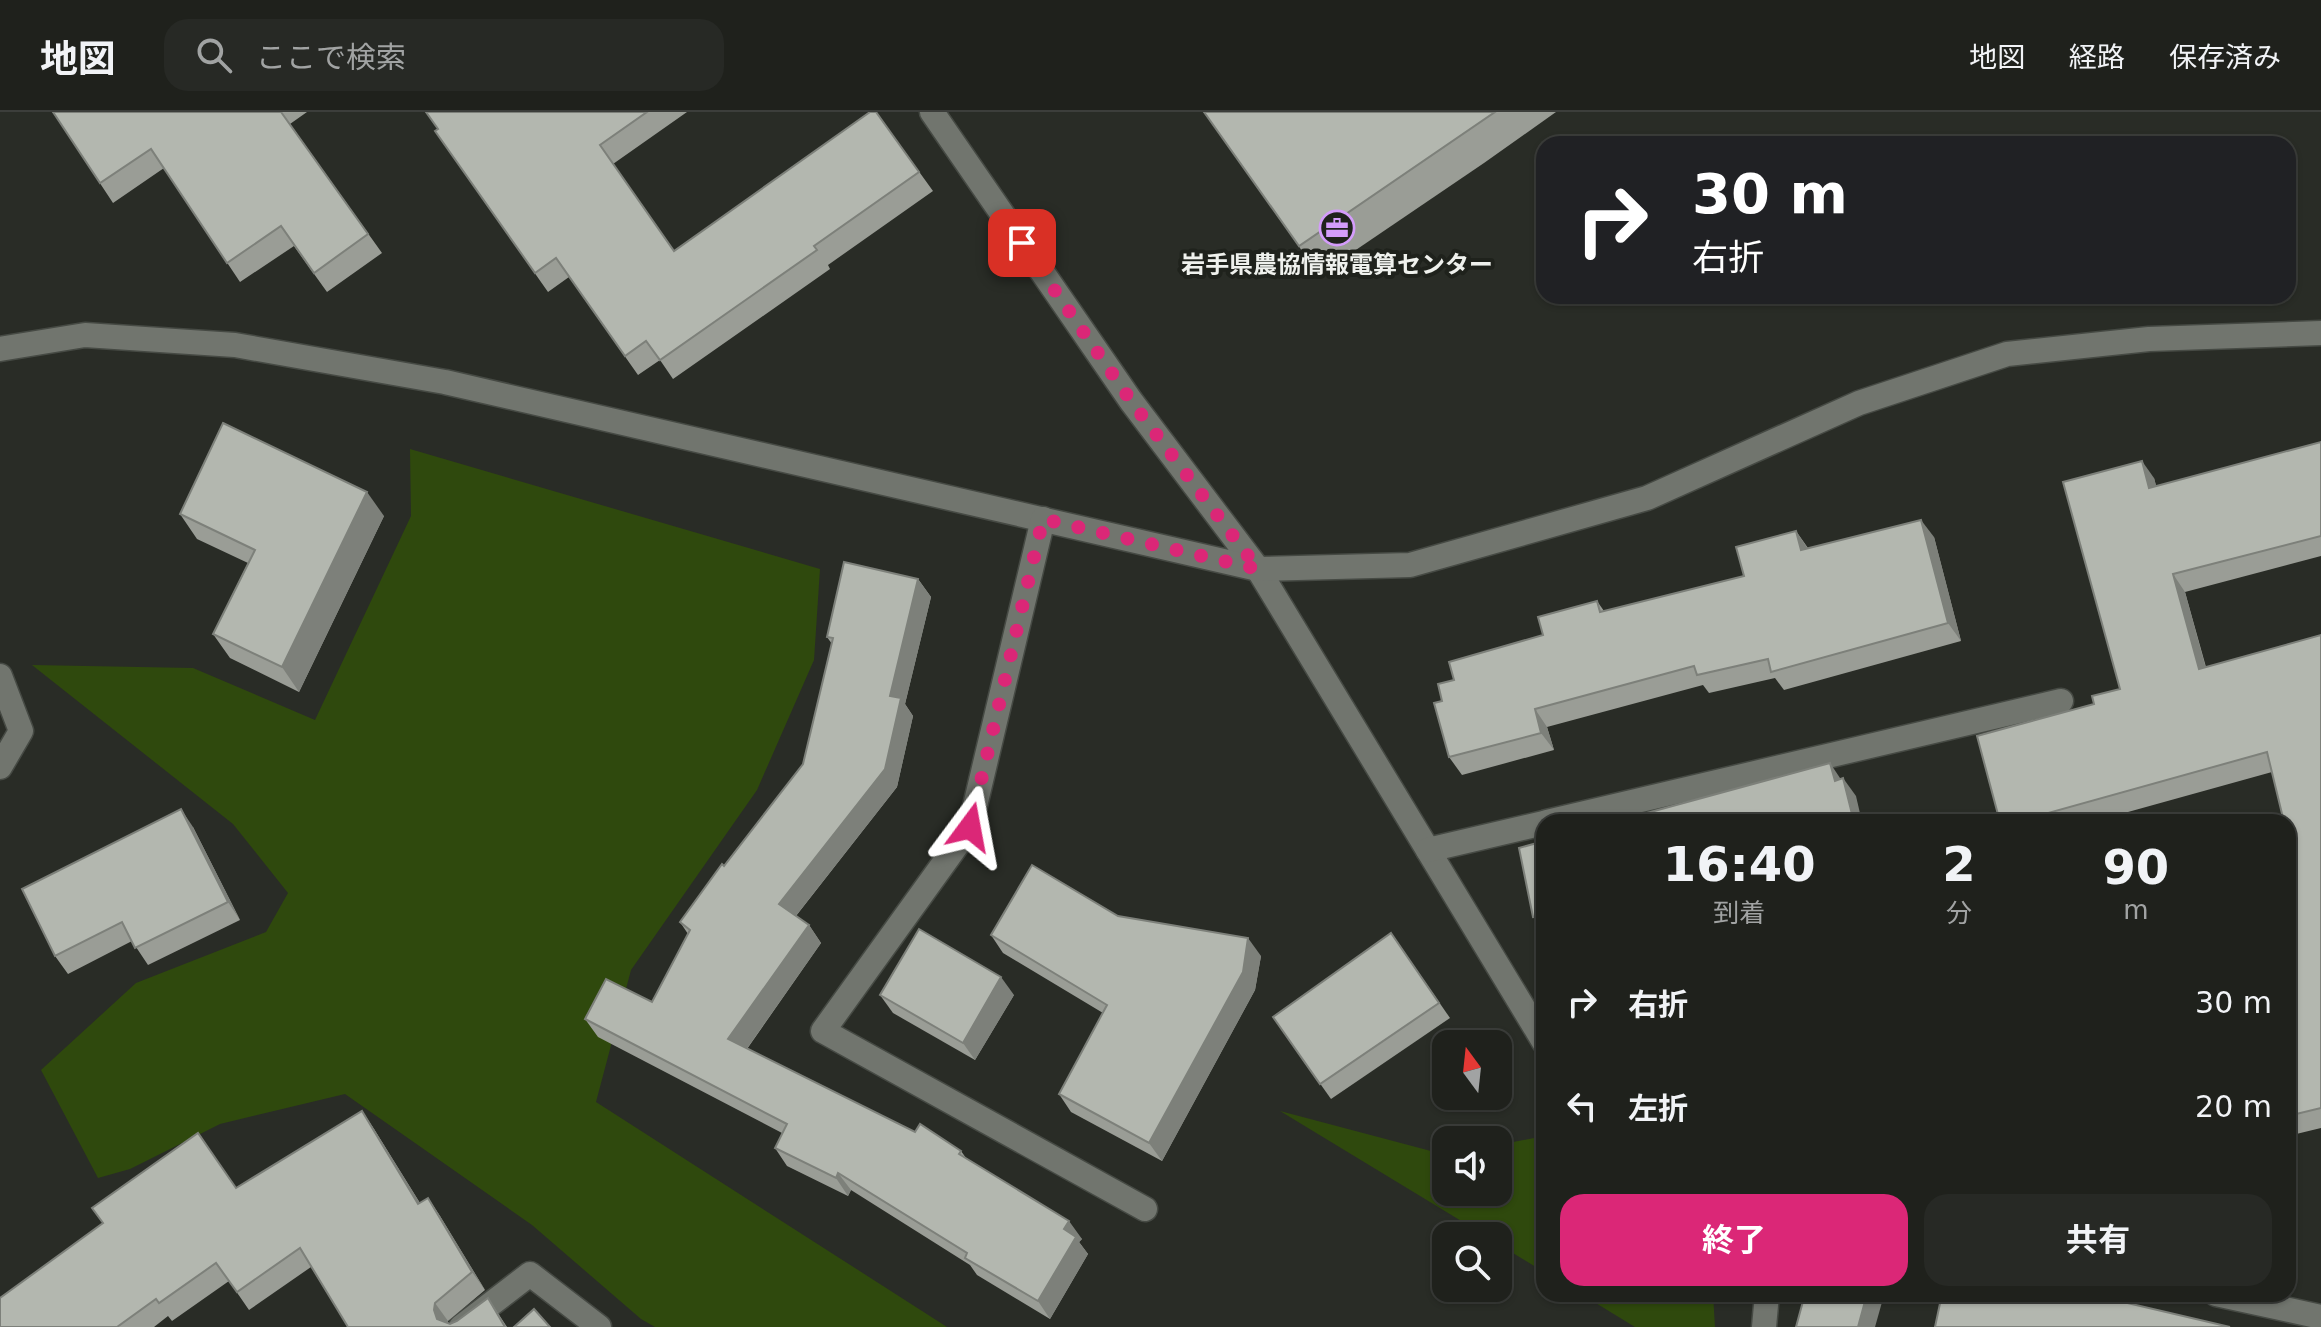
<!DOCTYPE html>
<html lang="ja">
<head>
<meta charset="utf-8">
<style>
	:root { --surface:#1f211c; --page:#272925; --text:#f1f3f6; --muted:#a1a3a3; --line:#3c3e3b; --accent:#db2777 }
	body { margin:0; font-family:"DejaVu Sans","Noto Sans JP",sans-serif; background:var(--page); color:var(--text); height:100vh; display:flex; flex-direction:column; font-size:30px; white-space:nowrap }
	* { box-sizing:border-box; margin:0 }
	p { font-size:26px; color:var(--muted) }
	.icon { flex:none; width:44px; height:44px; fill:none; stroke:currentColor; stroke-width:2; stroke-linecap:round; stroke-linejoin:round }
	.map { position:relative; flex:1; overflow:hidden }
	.panel { position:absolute; left:1536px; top:702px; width:760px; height:488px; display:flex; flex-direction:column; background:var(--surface); border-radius:24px; box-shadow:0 2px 6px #0004,0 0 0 2px var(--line) }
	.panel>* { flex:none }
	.guide { position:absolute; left:1536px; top:24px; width:760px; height:168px; border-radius:24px; box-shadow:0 2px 6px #0004,0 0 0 2px var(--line); background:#202124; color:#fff; overflow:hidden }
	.needle { width:52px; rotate:345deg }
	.tools { position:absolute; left:1432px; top:918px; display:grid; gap:16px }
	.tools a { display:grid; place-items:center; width:80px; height:80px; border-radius:16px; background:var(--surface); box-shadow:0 2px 6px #0004,0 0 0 2px var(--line); font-size:40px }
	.pin { position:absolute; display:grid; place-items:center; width:68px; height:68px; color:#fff; margin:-34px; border-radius:16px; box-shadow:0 4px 12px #0006 }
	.me { position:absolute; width:88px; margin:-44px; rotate:13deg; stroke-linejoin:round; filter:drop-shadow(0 0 6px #0008) }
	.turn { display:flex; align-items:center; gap:28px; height:168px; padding:0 24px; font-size:36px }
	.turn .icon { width:104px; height:104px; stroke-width:2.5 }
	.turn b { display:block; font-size:56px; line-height:68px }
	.eta { display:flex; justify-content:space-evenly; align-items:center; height:136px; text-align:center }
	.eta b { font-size:48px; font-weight:700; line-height:56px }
	.cta { display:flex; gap:16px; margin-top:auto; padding:16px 24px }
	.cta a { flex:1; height:92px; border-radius:24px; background:var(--accent); color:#fff; font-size:32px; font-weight:700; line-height:92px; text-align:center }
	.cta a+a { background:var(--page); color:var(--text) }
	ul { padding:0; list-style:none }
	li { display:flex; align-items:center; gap:24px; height:104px; padding:0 24px }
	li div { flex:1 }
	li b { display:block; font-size:30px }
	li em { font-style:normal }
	header { display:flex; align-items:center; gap:48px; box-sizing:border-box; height:112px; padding:0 40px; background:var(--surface); border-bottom:2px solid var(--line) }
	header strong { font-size:38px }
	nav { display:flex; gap:44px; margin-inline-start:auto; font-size:28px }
	.search { width:560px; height:72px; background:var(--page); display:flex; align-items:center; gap:20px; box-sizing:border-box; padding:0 28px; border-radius:24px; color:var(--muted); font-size:30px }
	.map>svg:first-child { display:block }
	.green { fill:#2f490d }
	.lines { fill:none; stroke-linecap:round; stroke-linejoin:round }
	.minor-casing { stroke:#464a44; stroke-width:27 }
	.minor { stroke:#71756e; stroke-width:24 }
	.wall { fill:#9a9d96 }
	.shaded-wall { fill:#7d807a }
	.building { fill:#b3b7af; stroke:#7d807a; stroke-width:2 }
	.route { stroke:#db2777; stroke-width:14; stroke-dasharray:0 25.2 }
	.labels { text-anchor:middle; stroke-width:8; stroke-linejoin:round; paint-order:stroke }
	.poi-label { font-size:24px; font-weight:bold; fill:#eff1ed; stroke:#1f221c }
</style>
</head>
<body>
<header>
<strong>地図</strong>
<div class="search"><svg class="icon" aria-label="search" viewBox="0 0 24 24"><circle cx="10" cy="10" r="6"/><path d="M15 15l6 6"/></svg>ここで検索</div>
<nav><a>地図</a><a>経路</a><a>保存済み</a></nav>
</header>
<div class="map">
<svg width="2321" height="1215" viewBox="0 0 2321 1215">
	<rect width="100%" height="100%" fill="#292c26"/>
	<g class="green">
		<polygon points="410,337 820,457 814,548 757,678 631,858 596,990 947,1215 655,1215 641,1207 532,1113 345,982 220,1012 130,1057 98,1066 41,958 136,871 266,820 288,781 233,712 32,553 193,556 315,608 411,404"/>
		<polygon points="1280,999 1446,1043 1446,1080 1498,1080 1498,1033 1544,1024 1544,1160 1498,1132 1498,1124 1486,1124"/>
		<polygon points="1581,1182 1713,1182 1715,1215 1635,1215"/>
	</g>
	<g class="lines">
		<g class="minor-casing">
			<g id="minor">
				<polyline points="932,0 1131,289 1258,457 1544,930"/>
				<polyline points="0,237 85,223 235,233 445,270 1258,457 1410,453 1647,386 1859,291 2007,242 2149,227 2321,221"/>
				<polyline points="1043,407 970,715 823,919 1145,1097"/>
				<polyline points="0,564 21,619 0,655"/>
				<polyline points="1547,710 2061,589"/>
				<polyline points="1428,738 1544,711"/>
				<polyline points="2216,1182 2321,1205"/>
				<polyline points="461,1215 530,1162 599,1215"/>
				<polyline points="1764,1215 1767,1182"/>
			</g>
		</g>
		<use href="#minor" class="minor"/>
	</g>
	<g class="wall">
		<polygon points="53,0 307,0 290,12 382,141 327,180 294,134 240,170 164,56 113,91"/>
		<polygon points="426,0 687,0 613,52 674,139 876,0 933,79 828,153 830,157 673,267 660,248 638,263 569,165 548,180 435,19 438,17"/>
		<polygon points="1204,0 1556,0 1484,51 1319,163"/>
		<polygon points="2321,330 2321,444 2185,480 2206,555 2321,523 2321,1016 2288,1024 2288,741 2291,741 2272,660 2092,710 2000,710 2094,592 2120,577 2154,366 2156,374"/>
		<polygon points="180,402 384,404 299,580 230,546 213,522 248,451 197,427"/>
		<polygon points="1796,419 1808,436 1934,425 1961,529 1784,578 1775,566 1709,581 1703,573 1547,615 1554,638 1462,663 1449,645 1442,589 1454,568 1543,523 1597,489 1604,499 1744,464"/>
		<polygon points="918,467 931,485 905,592 913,604 897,675 796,804 809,813 821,831 747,937 915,1020 961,1039 966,1046 1082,1127 1079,1130 1088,1142 1050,1207 977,1163 970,1153 851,1078 848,1084 787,1054 775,1036 782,1021 598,925 585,907 652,890 688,822 680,810 803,652 832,532 827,525"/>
		<polygon points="193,715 240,808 148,853 132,829 68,862 55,844"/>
		<polygon points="1544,729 1544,821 1533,805"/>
		<polygon points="1118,804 1261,844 1255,878 1162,1049 1071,1000 1059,982 1103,901 1003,841 991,823"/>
		<polygon points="1391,821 1450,906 1331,987 1273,905"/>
		<polygon points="880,883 1014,883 975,948 893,901"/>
		<polygon points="362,999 374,1017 420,1091 428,1086 440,1104 485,1178 448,1209 447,1211 450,1212 457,1209 488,1186 507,1215 348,1215 311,1155 249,1198 229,1169 172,1209 168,1204 154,1215 0,1215 103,1111 236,1076"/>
	</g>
	<g class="shaded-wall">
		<polygon points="2142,349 2154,366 2162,394 2149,376"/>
		<polygon points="367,380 384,404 299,580 282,555"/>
		<polygon points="1921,408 1934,425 1961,529 1948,511"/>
		<polygon points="1796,419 1808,437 1801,438"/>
		<polygon points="2173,462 2185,480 2211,575 2199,557"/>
		<polygon points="918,467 931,485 905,592 913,604 897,675 791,810 779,792 890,584"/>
		<polygon points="1535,597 1547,615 1554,638 1541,621"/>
		<polygon points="1830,651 1842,669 1835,669"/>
		<polygon points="1843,666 1856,684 1862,710 1854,710"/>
		<polygon points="181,697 193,715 240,808 228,790"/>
		<polygon points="809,813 821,831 741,945 728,927"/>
		<polygon points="1248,826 1261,844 1255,878 1162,1049 1149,1031"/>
		<polygon points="1001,865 1014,883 975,948 963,931"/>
		<polygon points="362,999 374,1017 431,1109 418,1092"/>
		<polygon points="838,1061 851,1078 848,1084 836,1066"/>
		<polygon points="428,1086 440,1104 485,1178 472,1160"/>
		<polygon points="1069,1109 1082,1127 1079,1130 1088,1142 1050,1207 1038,1189 1064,1117"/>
		<polygon points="1867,1182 1883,1182 1884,1183 1875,1215 1858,1215"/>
		<polygon points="435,1191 448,1209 446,1215 437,1207 434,1198"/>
	</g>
	<g class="building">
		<polygon points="53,0 281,0 368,122 314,161 281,114 227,151 151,37 100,71"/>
		<polygon points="426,0 647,0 600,33 674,139 870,0 876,0 919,60 814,134 817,138 660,248 646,229 625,244 556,146 535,161 435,19 438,17"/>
		<polygon points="1204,0 1495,0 1299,134"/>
		<polygon points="223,311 367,380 282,555 213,522 255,438 180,402"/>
		<polygon points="2321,330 2321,424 2173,462 2199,557 2321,523 2321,996 2288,1004 2288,741 2291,741 2288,728 2288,710 2284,710 2267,640 2016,710 2000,710 1977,624 2094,592 2092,584 2120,577 2063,370 2142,349 2149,376"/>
		<polygon points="1921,408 1948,511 1771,560 1768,547 1697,563 1694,554 1535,597 1541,621 1449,645 1434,591 1442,589 1438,572 1454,568 1449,550 1543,523 1538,505 1597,489 1600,500 1744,464 1736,435 1796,419 1801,438"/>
		<polygon points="844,450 918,467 890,584 901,586 885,657 779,792 809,813 728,927 915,1020 920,1012 961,1039 959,1042 1069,1109 1064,1117 1076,1125 1038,1189 965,1146 967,1141 838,1061 836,1066 775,1036 787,1012 585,907 606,867 652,890 690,818 680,810 722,752 724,754 803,652 833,526 827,525"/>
		<polygon points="1830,651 1835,669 1843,666 1854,710 1614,710"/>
		<polygon points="181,697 228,790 135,836 122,810 55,844 22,777"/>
		<polygon points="1544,729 1544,802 1533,805 1519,736"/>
		<polygon points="1032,753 1118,804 1248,826 1243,860 1149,1031 1059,982 1107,893 991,823"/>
		<polygon points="919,817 1001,865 963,931 880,883"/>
		<polygon points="1391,821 1439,891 1320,972 1273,905"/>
		<polygon points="362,999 418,1092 428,1086 472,1160 435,1191 434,1198 437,1207 450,1212 457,1209 488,1186 505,1215 348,1215 300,1136 237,1180 216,1151 159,1191 156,1187 117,1215 0,1215 0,1186 103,1111 92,1096 198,1021 236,1076"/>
		<polygon points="1805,1182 1867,1182 1858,1215 1796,1215"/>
		<polygon points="1942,1182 2089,1182 2230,1215 1935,1215"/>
		<polygon points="534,1197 550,1215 514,1215"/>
	</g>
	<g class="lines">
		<polyline class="route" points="970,715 1043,407 1258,457 1131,289 1022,131"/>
	</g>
	<defs>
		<g id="office-ring" transform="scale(1.8)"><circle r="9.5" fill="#1f221c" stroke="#d49cfb" stroke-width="1.5"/><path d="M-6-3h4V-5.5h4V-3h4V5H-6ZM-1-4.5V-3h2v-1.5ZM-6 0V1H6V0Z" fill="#d49cfb"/></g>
	</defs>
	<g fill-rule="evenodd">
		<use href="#office-ring" x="1337" y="116"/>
	</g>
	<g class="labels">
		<g class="poi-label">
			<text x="1337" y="161">岩手県農協情報電算センター</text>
		</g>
	</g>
</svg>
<div class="tools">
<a><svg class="needle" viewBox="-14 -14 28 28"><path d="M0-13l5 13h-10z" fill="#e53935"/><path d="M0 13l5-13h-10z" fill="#a1a3a3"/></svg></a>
<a><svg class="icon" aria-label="sound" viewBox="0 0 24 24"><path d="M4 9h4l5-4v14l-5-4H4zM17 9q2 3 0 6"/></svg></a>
<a><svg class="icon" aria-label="search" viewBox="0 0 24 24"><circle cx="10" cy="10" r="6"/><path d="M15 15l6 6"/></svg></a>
</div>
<div class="pin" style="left:1022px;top:131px;background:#d93025"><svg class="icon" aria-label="arrive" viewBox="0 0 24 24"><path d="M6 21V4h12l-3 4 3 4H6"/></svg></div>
<svg class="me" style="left:970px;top:715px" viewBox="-20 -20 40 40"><path d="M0-17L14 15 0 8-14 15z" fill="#db2777" stroke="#fff" stroke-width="4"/></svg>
<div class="guide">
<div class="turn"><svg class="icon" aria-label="right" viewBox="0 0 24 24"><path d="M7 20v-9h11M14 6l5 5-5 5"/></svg><div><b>30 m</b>右折</div></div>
</div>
<section class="panel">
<div class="eta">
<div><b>16:40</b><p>到着</p></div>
<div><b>2</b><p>分</p></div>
<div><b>90</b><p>m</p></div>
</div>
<ul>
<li><svg class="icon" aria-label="right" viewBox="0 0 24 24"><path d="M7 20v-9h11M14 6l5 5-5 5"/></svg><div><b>右折</b></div><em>30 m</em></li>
<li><svg class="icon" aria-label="left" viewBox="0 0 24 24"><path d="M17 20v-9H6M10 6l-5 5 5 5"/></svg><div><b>左折</b></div><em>20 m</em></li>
</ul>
<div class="cta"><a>終了</a><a>共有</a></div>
</section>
</div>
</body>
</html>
